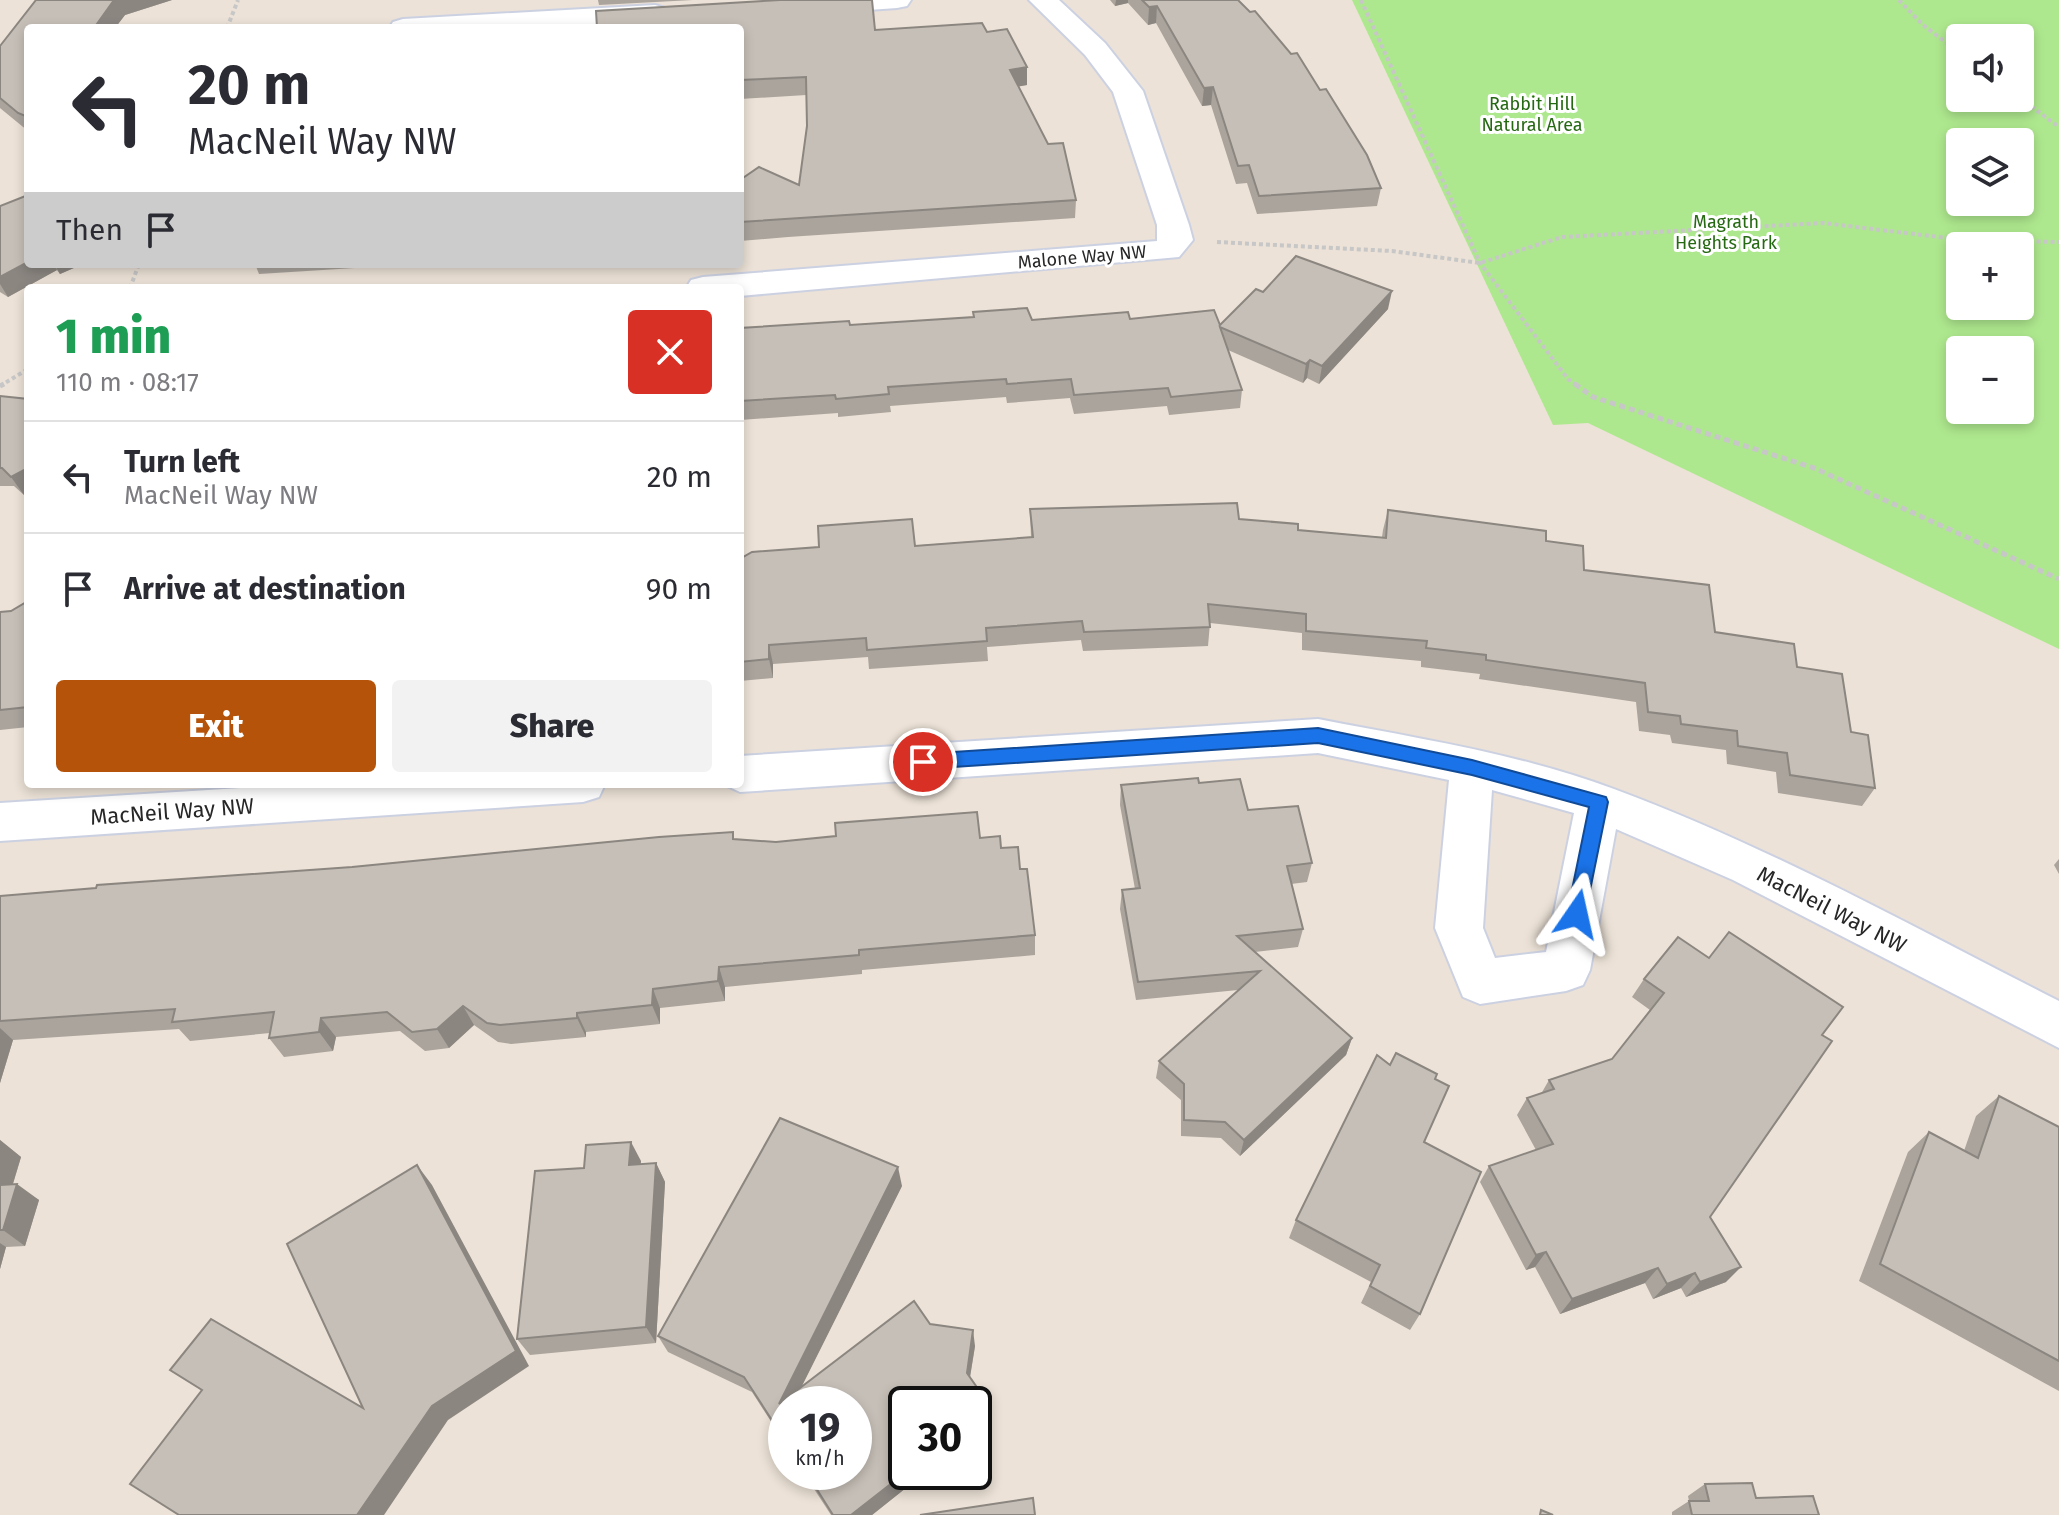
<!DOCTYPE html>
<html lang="en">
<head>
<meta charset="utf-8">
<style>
	:root { --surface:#fff; --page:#f2f2f3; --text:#2b2b33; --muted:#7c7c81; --line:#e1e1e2; --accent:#b45309 }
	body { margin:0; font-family:"Fira Sans",sans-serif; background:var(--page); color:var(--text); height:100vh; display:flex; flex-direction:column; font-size:30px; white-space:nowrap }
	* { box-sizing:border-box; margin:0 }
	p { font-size:26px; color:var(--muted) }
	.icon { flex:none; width:44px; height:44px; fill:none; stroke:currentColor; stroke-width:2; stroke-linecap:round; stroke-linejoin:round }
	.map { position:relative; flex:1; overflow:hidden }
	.sheet { position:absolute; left:24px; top:284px; width:720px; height:504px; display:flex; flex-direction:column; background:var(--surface); border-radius:8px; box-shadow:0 4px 12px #0003 }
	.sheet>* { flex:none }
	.hud { position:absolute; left:24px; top:24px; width:720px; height:244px; border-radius:8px; box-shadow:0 4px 12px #0003; background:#fff; color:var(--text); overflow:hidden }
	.buttons { position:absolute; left:1946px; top:24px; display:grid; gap:16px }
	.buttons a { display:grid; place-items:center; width:88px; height:88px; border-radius:8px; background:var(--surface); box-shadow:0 4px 12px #0003; font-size:40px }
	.speed { position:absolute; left:768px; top:1386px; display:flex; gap:16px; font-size:40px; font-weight:700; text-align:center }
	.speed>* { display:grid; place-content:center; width:104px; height:104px; border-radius:50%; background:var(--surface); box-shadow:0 4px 12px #0003; line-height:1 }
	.speed small { font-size:20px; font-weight:400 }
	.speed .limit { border:4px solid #111; border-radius:12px; background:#fff; color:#111 }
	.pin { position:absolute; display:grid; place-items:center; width:68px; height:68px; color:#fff; margin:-34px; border:4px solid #fff; border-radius:50%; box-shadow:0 2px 8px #0007 }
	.me { position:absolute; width:88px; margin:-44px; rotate:11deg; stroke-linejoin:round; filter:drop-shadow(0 0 6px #0008) }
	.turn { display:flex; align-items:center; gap:28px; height:168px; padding:0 32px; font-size:36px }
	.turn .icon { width:104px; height:104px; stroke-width:2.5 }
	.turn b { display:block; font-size:56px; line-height:68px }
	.then { display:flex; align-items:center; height:76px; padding:0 32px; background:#0003; gap:16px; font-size:30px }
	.round { display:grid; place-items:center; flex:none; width:84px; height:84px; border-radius:8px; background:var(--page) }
	.headline { display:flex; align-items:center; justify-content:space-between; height:136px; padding:0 32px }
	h1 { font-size:48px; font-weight:800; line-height:60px; color:#1e9e55 }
	.cta { display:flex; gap:16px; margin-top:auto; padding:16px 32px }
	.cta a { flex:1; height:92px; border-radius:8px; background:var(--accent); color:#fff; font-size:32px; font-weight:800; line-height:92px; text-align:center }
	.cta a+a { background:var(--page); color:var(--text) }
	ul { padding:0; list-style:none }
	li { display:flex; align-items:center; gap:24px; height:112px; padding:0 32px; border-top:2px solid var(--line) }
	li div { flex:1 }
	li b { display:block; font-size:30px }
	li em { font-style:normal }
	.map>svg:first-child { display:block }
	.green { fill:#aee88e; fill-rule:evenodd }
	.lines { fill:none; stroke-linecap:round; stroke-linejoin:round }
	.street-casing { stroke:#ccd1e2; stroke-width:4 }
	.path-far1 { stroke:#c7c7c7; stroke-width:4; stroke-dasharray:4 3; stroke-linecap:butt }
	.path { stroke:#c7c7c7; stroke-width:5; stroke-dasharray:6 4; stroke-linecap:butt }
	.street { fill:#fff; fill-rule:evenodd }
	.wall { fill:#aaa49d }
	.shaded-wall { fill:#8b8680 }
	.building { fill:#c6bfb7; stroke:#8b8680; stroke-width:2 }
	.route { fill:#1a73e8; stroke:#114b97; stroke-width:2 }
	.labels { text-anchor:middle; stroke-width:6; stroke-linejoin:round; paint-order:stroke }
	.far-park-label { font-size:18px; fill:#266913; stroke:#fff }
	.far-street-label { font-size:18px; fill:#272727; stroke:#fff }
	.street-label { font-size:22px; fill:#272727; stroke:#fff }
</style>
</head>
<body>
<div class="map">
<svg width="2059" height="1515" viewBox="0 0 2059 1515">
	<rect width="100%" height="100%" fill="#ece2d7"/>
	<path class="green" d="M1352 0H2059V649L1588 423 1553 425ZM1960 38H2020V98H1960ZM1960 142H2020V202H1960ZM1960 246H2020V306H1960ZM1960 350H2020V410H1960Z"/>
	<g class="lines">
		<g class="street-casing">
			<g id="street">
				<polygon points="801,0 911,0 907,6 897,8 811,14 801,12 797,6"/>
				<polygon points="1029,0 1059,0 1105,43 1143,91 1189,225 1193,240 1179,257 740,296 740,288 686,288 691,280 703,277 1157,241 1157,225 1113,92 1085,55"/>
				<polygon points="655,5 665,8 669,14 665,20 557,28 389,28 393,22 403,19"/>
				<path d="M1318 719C1416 738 1521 754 1614 789 1768 846 1913 927 2059 1001V1048L1733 880 1616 829 1590 970 1583 985 1566 991 1480 1004 1463 997 1435 928 1449 780 1318 753 740 792 723 784H740V756ZM1492 790 1574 813 1546 952 1495 958 1483 928Z"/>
				<polygon points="302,784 605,784 599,797 583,802 0,841 0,803"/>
			</g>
		</g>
		<g class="path-far1">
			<polyline points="1361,0 1480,263 1568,379 1578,386"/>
			<polyline points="1899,0 1923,25 1960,53"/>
			<polyline points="227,28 238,0"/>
			<polyline points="2020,98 2059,127"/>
			<polyline points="1217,242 1392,251 1480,263 1562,237 1823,223 1964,240 2059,242"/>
			<polyline points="130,288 139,264"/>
			<polyline points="0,386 28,369"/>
		</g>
		<g class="path">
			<polyline points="1575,384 1593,397 1814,468 2059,579"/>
			<polyline points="0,386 4,384"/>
		</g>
		<use href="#street" class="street"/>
	</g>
	<g class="wall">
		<polygon points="36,0 172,0 125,15 115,28 28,28 28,131 0,108 0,46"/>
		<polygon points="598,0 693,0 599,5"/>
		<polygon points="1110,0 1238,0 1381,188 1377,206 1257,214 1247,183 1236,184 1211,105 1202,106 1156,23 1148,25 1128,3 1115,6"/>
		<polygon points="740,28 987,32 1027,67 1027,85 1018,86 1076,200 1075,218 788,237 740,241 740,180 799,185 807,126 806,95 740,99"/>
		<polygon points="0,206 28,264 83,264 60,274 57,270 8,297 0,292"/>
		<polygon points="184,264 236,264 186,267"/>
		<polygon points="255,264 418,264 259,274"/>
		<polygon points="1263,292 1388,309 1319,384 1307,378 1303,383 1228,350 1242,390 1240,408 1169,415 1167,406 1074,414 1070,398 1007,403 1006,397 890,406 891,412 838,417 838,413 740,420 740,328 1032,320 1130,319 1220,325"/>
		<polygon points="0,396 24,495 14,486 0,486"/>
		<polygon points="1030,509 1239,519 1298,530 1382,537 1383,530 1388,510 1546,541 1584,570 1715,632 1797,667 1851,732 1875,788 1862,806 1778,793 1776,772 1727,764 1726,750 1672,743 1670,735 1639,731 1636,702 1479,679 1480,674 1421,667 1421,661 1302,650 1302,633 1210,623 1208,646 1083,651 1081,640 987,647 988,661 869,669 868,657 773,664 773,678 740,681 740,558 1031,537"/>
		<polygon points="28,601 28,727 0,730 0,612 11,611"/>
		<polygon points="1199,783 1248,810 1312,863 1307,882 1291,884 1303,929 1298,947 1255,952 1352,1038 1346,1055 1240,1156 1221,1138 1181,1136 1181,1100 1156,1078 1159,1061 1238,990 1136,1000 1120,909 1122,890 1135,889 1120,805 1121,785"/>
		<polygon points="980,838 1001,848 1020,869 1035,935 1035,955 862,970 862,974 725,987 725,1001 660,1008 660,1024 586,1032 586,1037 511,1044 498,1042 474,1025 449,1048 425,1051 400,1031 336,1037 333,1051 284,1057 269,1038 270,1033 190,1041 179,1029 13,1040 0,1083 0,896 735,840 776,842"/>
		<polygon points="2059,859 2059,874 2054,865"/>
		<polygon points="1644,979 1822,1035 1710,1217 1726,1282 1686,1297 1681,1288 1653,1299 1645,1283 1560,1314 1535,1267 1526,1270 1480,1182 1489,1166 1536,1150 1517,1115 1527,1098 1541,1094 1549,1080 1612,1059 1650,1010 1632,997"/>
		<polygon points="1390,1065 1435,1079 1424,1142 1420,1314 1410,1330 1361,1303 1371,1282 1289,1238 1296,1220"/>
		<polygon points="1999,1096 2059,1127 2059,1391 1859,1281 1908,1152 1929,1132 1964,1151 1976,1116"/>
		<polygon points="0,1140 21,1157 13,1184 39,1200 25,1246 6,1247 0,1269"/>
		<polygon points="641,1161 640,1164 656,1163 665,1182 656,1343 530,1355 517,1339 584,1168"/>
		<polygon points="902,1186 801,1387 930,1324 975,1346 970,1378 991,1421 906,1472 926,1472 872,1515 831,1515 803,1472 854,1472 786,1404 786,1445 752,1392 668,1352 658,1336"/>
		<polygon points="1705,1484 1756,1498 1819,1515 1672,1515 1672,1512 1689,1501 1688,1496"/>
	</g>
	<g class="shaded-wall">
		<polygon points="114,0 172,0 125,15 115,28 94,28"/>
		<polygon points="1116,0 1128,0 1128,3 1115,6"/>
		<polygon points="1157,6 1156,23 1148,25 1149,7"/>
		<polygon points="1027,67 1027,85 1010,88 1010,70"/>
		<polygon points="1213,87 1211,105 1202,106 1204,88"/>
		<polygon points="28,262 28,264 53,264 57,270 8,297 0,284 0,277"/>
		<polygon points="54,264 83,264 60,274"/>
		<polygon points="1392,291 1388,309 1319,384 1322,366"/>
		<polygon points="1310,360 1307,378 1303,383 1306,364"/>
		<polygon points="28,468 28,493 24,495 11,477"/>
		<polygon points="769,645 773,664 773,678 769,659"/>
		<polygon points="719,967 725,987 725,1001 718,981"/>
		<polygon points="653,989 660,1008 660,1024 652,1005"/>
		<polygon points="463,1006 474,1025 449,1048 437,1029"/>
		<polygon points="577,1013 586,1032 586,1037 577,1018"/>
		<polygon points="321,1018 336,1037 333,1051 319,1032"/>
		<polygon points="0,1028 13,1040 0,1083"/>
		<polygon points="1352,1038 1346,1055 1240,1156 1244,1140"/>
		<polygon points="0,1140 21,1157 7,1203 0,1198"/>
		<polygon points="631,1142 641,1161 639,1184 629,1165"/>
		<polygon points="656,1163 665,1182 656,1343 646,1327"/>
		<polygon points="417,1165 432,1185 529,1366 448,1420 384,1515 357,1515"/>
		<polygon points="898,1167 902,1186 793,1404 779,1404"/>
		<polygon points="17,1184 39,1200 25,1246 3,1230"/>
		<polygon points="0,1243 6,1247 0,1269"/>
		<polygon points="1546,1252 1535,1267 1526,1270 1536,1255"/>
		<polygon points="1741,1267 1726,1282 1686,1297 1700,1282"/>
		<polygon points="1658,1268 1645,1283 1560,1314 1572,1299"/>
		<polygon points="1695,1273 1681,1288 1653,1299 1667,1284"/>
		<polygon points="973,1330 975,1346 968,1388 967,1373"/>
		<polygon points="990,1406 991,1421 974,1434 974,1419"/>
		<polygon points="906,1472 926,1472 872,1515 851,1515"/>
	</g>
	<g class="building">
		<polygon points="36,0 114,0 94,28 28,28 28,117 18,113 0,98 0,46"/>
		<polygon points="780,0 872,0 875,30 982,23 987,32 1007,29 1027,67 1010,70 1048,144 1063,143 1076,200 740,222 740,180 759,167 799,185 807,126 806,77 740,80 740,28 597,28 596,11"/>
		<polygon points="1142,0 1238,0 1250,12 1255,11 1291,54 1297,53 1320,90 1326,89 1367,155 1381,188 1259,196 1249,165 1238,166 1213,87 1204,88 1157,6 1149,7"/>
		<polygon points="28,195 28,262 0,277 0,206"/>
		<polygon points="1296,256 1392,291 1322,366 1310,360 1306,364 1220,327 1242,390 1171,397 1168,388 1074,395 1071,379 1007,384 1006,379 888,387 889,394 836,399 835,395 740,401 740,328 849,321 850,325 974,317 973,312 1027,308 1032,320 1128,312 1130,319 1214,310 1220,325 1256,289 1263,292"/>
		<polygon points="0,396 28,399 28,468 11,477 2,468 0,468"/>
		<polygon points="1237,503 1239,519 1298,524 1298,530 1386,538 1388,510 1546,531 1546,541 1583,546 1584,570 1709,585 1715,632 1794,644 1797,667 1842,674 1851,732 1868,735 1875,788 1790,775 1787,753 1738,746 1737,731 1681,724 1680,716 1648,712 1645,683 1486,660 1486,655 1426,648 1427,641 1306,631 1306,614 1208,604 1210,627 1084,632 1082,621 986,628 987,641 867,650 866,638 769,645 769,659 740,662 740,558 743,557 752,552 819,547 818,526 912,519 915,546 1033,537 1030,509"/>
		<polygon points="28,601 28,707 0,710 0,612 11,611"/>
		<polygon points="1198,778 1199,783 1240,779 1248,810 1298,806 1312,863 1287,866 1303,929 1237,936 1352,1038 1244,1140 1225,1122 1184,1120 1184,1084 1159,1061 1260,971 1138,982 1122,890 1140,888 1121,785"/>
		<polygon points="977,812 980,838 1000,836 1001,848 1018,847 1020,869 1027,869 1035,935 859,950 859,955 719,967 718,981 653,989 652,1005 577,1013 577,1018 500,1025 487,1023 463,1006 437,1029 412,1032 387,1012 321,1018 319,1032 269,1038 274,1012 172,1022 175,1009 0,1021 0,896 96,888 97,885 352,867 659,837 733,832 733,839 776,842 836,836 835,823"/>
		<polygon points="1729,932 1843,1007 1822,1035 1832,1041 1710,1217 1741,1267 1700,1282 1695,1273 1667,1284 1658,1268 1572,1299 1546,1252 1536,1255 1489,1166 1553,1144 1527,1098 1554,1089 1549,1080 1612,1059 1664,993 1644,979 1678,937 1709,958"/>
		<polygon points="1396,1053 1437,1074 1435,1079 1449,1086 1424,1142 1481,1172 1420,1314 1370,1286 1380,1265 1296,1220 1377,1055 1390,1065"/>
		<polygon points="1999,1096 2059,1127 2059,1361 1880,1264 1929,1132 1978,1158"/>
		<polygon points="780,1118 898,1167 779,1404 914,1301 930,1324 973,1330 967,1373 990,1406 974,1419 974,1404 906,1404 906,1472 851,1515 833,1515 806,1472 854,1472 854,1404 786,1404 786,1442 744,1377 658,1336"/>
		<polygon points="631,1142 629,1165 656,1163 646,1327 517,1339 535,1171 584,1168 586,1145"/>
		<polygon points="417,1165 516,1351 432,1406 357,1515 179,1515 130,1484 202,1390 170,1370 211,1319 363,1408 287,1244"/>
		<polygon points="17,1184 3,1230 0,1230 0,1185"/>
		<polygon points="1752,1483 1756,1498 1813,1496 1819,1515 1692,1515 1689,1501 1709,1501 1705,1484"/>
		<polygon points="1033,1498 1035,1515 920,1515"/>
		<polygon points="1541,1510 1553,1515 1540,1515"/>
	</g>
	<polygon class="route" points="1318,728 1472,760 1606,797 1608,802 1584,920 1577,922 1570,920 1567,914 1589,807 1472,775 1318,743 923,769 913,762 923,754"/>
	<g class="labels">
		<g class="far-park-label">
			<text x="1532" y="110">Rabbit Hill<tspan x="1532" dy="21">Natural Area</tspan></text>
			<text x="1726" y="228">Magrath<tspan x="1726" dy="21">Heights Park</tspan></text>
		</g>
		<g class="far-street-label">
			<text transform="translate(1082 257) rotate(-5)" y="6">Malone Way NW</text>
		</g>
		<g class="street-label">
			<text transform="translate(172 811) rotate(-4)" y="8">MacNeil Way NW</text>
			<text transform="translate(1832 909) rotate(27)" y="8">MacNeil Way NW</text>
		</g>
	</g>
</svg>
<div class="buttons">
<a><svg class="icon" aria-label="sound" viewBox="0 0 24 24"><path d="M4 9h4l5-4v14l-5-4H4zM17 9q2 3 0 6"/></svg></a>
<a><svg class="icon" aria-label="layers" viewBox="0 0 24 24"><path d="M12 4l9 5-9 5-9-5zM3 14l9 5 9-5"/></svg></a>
<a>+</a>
<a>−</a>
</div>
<div class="speed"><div>19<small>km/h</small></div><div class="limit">30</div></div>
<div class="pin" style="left:923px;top:762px;background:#d93025"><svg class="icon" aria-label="arrive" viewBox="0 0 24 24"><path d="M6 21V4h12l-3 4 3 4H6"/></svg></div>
<svg class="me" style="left:1577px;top:914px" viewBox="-20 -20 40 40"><path d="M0-17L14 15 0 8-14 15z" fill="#1a73e8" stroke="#fff" stroke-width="4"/></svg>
<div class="hud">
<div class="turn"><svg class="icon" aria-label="left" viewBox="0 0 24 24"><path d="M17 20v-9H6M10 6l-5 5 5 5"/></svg><div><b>20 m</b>MacNeil Way NW</div></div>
<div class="then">Then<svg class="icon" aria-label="arrive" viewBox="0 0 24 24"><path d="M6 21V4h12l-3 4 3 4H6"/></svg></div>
</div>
<section class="sheet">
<div class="headline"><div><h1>1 min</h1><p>110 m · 08:17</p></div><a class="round" style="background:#d93025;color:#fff"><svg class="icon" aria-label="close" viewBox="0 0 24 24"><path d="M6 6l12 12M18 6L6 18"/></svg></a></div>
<ul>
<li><svg class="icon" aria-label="left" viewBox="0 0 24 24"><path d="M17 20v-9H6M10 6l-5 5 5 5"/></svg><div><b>Turn left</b><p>MacNeil Way NW</p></div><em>20 m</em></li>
<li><svg class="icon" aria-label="arrive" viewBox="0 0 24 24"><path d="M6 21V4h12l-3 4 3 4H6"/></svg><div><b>Arrive at destination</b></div><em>90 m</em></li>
</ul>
<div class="cta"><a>Exit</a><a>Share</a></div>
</section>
</div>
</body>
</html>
